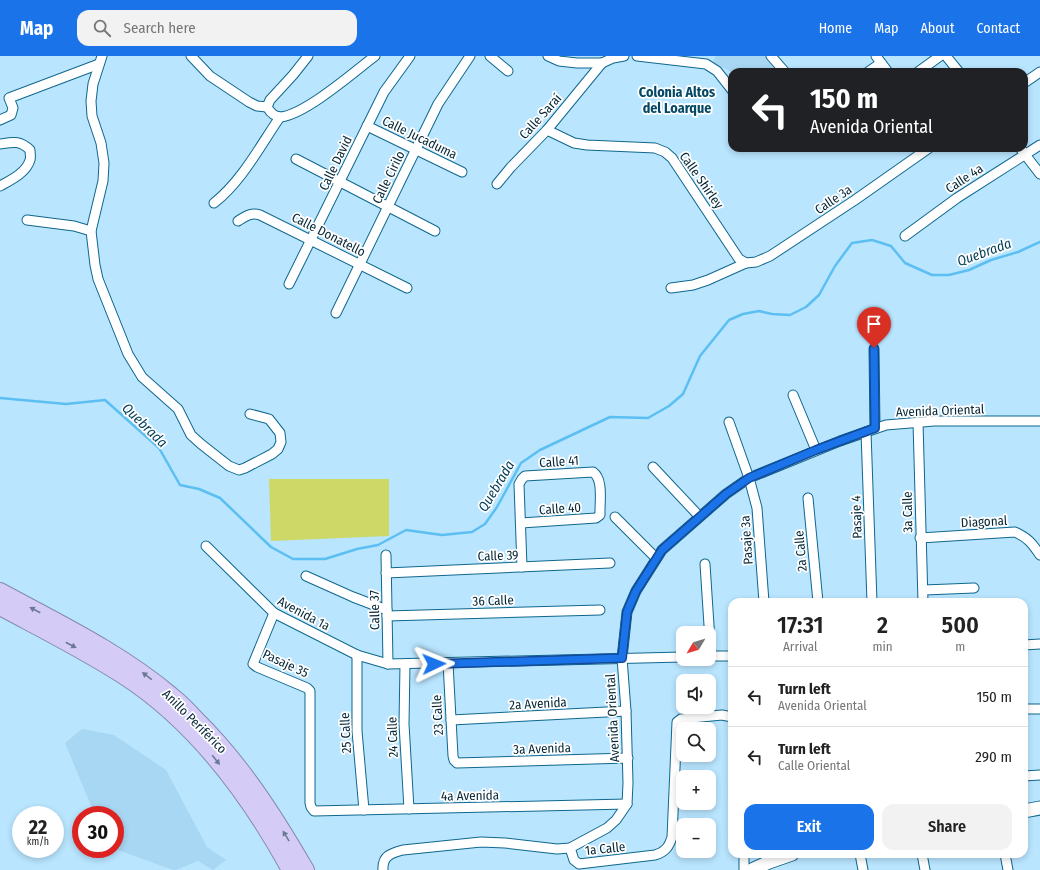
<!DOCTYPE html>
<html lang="en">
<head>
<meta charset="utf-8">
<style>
	:root { --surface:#fff; --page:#f2f2f2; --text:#222; --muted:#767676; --line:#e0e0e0; --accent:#1a73e8 }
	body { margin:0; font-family:"Fira Sans Condensed",sans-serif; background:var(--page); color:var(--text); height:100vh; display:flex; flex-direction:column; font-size:15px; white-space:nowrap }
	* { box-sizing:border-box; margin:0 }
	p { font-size:13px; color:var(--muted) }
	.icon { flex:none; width:22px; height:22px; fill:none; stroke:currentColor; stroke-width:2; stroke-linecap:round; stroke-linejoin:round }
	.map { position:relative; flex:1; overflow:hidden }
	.side { position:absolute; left:728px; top:542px; width:300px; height:260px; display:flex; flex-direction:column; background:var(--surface); border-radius:12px; box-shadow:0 2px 6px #0003 }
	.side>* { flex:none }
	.top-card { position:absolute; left:728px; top:12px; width:300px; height:84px; border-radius:12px; box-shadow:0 2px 6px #0003; background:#202124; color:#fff; overflow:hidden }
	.needle { width:26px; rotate:232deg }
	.controls { position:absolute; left:676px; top:570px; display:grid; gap:8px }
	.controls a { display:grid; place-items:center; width:40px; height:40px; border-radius:8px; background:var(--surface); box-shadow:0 2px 6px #0003; font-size:20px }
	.speed { position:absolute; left:12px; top:750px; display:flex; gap:8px; font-size:20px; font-weight:700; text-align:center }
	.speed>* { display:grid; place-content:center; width:52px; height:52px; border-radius:50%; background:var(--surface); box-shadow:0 2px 6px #0003; line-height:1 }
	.speed small { font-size:10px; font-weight:400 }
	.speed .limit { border:6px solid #d22; background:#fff; color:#111 }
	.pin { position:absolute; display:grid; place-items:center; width:34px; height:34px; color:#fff; margin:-41px -17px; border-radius:50% 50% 50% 0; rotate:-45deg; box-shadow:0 0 4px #0007 }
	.pin .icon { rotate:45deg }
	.me { position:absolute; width:44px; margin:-22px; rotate:88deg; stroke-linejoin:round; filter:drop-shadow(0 0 3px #0008) }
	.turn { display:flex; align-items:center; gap:14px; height:84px; padding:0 16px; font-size:18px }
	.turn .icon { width:52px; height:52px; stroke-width:2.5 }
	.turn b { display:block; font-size:28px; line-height:34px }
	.eta { display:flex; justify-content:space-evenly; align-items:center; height:68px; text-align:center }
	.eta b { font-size:24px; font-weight:600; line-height:28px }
	.primary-button { display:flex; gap:8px; margin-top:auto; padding:8px 16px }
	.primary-button a { flex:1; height:46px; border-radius:12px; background:var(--accent); color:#fff; font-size:16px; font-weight:600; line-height:46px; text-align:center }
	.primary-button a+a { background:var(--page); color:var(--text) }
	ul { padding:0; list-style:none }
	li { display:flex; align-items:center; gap:12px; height:60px; padding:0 16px; border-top:1px solid var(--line) }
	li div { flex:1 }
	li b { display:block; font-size:15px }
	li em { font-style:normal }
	header { display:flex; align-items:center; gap:24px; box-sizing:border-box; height:56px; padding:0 20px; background:var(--accent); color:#fff }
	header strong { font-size:19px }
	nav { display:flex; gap:22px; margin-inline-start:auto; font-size:14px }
	.search { width:280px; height:36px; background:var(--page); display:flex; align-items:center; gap:10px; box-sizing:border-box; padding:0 14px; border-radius:12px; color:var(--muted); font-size:15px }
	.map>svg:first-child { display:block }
	.built { fill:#a7d7f3 }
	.green { fill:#cdd866 }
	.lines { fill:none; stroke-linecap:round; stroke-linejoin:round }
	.stream { stroke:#5cbff2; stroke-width:2.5 }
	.minor-casing { stroke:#0f678d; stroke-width:11 }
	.secondary-casing { stroke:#0f678d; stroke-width:15 }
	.trunk-casing { stroke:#858ab1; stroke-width:18 }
	.minor { stroke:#fff; stroke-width:9 }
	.secondary { stroke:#fff; stroke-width:13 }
	.trunk { stroke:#d4ccf6; stroke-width:16 }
	.oneway { fill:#6c7996 }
	.route-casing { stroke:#114b97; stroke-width:10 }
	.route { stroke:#1a73e8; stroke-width:7 }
	.labels { text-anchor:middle; stroke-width:3.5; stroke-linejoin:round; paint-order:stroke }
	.street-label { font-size:13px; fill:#042636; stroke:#fff }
	.neighbourhood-label { font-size:14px; font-weight:bold; fill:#054966; stroke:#fff }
	.water-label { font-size:14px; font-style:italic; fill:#003e57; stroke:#fff }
</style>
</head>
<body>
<header>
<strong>Map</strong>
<div class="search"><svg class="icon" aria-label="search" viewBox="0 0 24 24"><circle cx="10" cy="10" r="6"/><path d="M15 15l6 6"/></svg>Search here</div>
<nav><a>Home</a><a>Map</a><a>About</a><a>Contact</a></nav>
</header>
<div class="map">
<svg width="1040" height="814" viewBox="0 0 1040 814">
	<rect width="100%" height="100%" fill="#b9e5ff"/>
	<g class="built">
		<polygon points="716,0 778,0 784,7 770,16 732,16 732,17 730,15 712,7"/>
		<polygon points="82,673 114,679 166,714 207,791 226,804 213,814 198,805 176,814 173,814 115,793 115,759 95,759 65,687"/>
	</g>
	<polygon class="green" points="269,423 389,423 389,480 271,485"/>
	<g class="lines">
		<polyline class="stream" points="0,342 66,348 105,344 159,392 180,429 199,433 220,442 271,491 293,503 325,503 357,493 378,489 406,474 442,479 472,476 485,468 497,451 521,407 540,394 610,361 648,362 669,350 683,338 700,300 729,264 743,258 759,255 772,258 790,259 806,251 819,239 835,210 852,187 872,184 891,190 905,207 932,219 949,219 969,214 991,204 1018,196 1040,186"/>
		<g class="minor-casing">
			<g id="minor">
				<polyline points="102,0 93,28 91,45 92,60 101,87 104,107 103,125 91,175 95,209 98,223 128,298 142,321 178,353 191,379 201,388 229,410 239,414 245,412 272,398 278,393 281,386 280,377 269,363 250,358"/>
				<polyline points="191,0 210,20 249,46 257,50 267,51"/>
				<path d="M308 0 293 19 270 44 267 51C270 56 275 61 281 61 306 58 354 16 375 0"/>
				<polyline points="490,0 508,15"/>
				<polyline points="548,0 559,5 577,7 602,7 613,2 624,0"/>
				<polyline points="637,0 706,8 717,15 732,34"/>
				<polyline points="771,0 785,16"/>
				<polyline points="876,0 888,16"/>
				<polyline points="946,0 959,16"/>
				<polyline points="868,16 881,7"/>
				<polyline points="918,16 940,0"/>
				<polyline points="1024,27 1040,16"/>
				<polyline points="0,64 11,59 13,52 9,42 99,8"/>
				<polyline points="367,70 462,116"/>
				<polyline points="547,74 574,87 587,89 655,92 665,96 672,102 739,203 746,207"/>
				<path d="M0 88C13 86 20 84 30 94 30 97 31 102 30 104 26 117 11 124 0 130"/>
				<polyline points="1020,92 1040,118"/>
				<polyline points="296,103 435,175"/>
				<polyline points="497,128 511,111 547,74 602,7"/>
				<path d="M214 147C242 125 260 90 280 61"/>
				<polyline points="27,164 74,170 91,175"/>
				<path d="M238 165C246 160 251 156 260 159L407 232"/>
				<polyline points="905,180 957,142 1040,89"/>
				<polyline points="289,228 384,36 410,0"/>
				<polyline points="671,232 693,229 708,224 746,207 756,206 770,200 855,144 929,92"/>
				<polyline points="336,257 438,48 470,0"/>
				<polyline points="874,293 875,372"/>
				<polyline points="793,339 816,394"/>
				<polyline points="729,366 749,422 757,452 764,546"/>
				<polyline points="918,366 923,546"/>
				<polyline points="866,376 872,546"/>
				<polyline points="653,411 699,460"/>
				<polyline points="808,442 818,546"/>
				<polyline points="615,461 656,502"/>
				<path d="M521 467 596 462 600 459V455C600 443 603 423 593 416L525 420 522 423 519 428 522 511"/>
				<path d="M920 482 1015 476C1028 482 1032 487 1040 499"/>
				<polyline points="206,490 274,557 357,599 388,608 683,601"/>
				<polyline points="386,499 388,608"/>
				<polyline points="705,508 711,600"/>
				<polyline points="386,517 610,507"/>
				<polyline points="306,520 353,541 387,554"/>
				<polyline points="924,534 974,532"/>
				<polyline points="274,557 253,608 257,611 307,632 310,635 310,747 311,751 314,755 627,748"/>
				<polyline points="387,560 600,554"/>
				<polyline points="1024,589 1040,588"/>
				<polyline points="357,599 357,675 364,754"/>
				<polyline points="709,600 732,600"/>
				<polyline points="448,607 453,700 454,704 457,707 628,702"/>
				<polyline points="405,608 404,668 409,753"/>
				<polyline points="1024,653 1040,653"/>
				<polyline points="451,664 626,655"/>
				<polyline points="1024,720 1040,719"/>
				<path d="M570 792 574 804 579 808 655 799C665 796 669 791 672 781L677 666 681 663 722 659 732 661"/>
				<polyline points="744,798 744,814"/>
				<polyline points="860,798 863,814"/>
				<polyline points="922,798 925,814"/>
				<polyline points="1005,798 1008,814"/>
				<path d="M383 814C382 800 391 797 403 794L481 786 505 787 557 793 570 792 607 772 616 764 627 748 628 727 626 655 622 602 627 556 636 535 662 494 726 438 749 422 840 385 886 369 934 365H1040"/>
			</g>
		</g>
		<g class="secondary-casing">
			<g id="secondary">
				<polyline points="1024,755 1040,752"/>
				<polyline points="752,814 769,806 792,798"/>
			</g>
		</g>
		<g class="trunk-casing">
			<g id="trunk">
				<path d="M0 535C59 567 120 596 171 639 180 646 188 654 195 662 241 707 274 759 306 814"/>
				<path d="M0 551C41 573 83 594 122 619 194 665 249 739 290 814"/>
			</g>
		</g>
		<use href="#minor" class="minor"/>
		<use href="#secondary" class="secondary"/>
		<use href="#trunk" class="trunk"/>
	</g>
	<defs><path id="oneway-solid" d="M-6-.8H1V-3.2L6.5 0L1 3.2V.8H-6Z"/></defs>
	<g class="oneway">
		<use href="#oneway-solid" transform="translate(35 554) rotate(-152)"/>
		<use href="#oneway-solid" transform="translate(71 589) rotate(28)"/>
		<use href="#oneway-solid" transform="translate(147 620) rotate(-143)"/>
		<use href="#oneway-solid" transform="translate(216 704) rotate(51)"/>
		<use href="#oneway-solid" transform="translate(286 780) rotate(-121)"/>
	</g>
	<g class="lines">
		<g class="route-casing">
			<polyline id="route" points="434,608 622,602 627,556 636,535 662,494 726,438 749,422 816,394 875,372 874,292"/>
		</g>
		<use href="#route" class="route"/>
	</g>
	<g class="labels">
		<g class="street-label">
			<text transform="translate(540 60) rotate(-48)" y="5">Calle Saraí</text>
			<text transform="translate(420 81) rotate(26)" y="5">Calle Jucaduma</text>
			<text transform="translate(335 107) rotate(-64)" y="5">Calle David</text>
			<text transform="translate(388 121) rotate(-64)" y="5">Calle Cirilo</text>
			<text transform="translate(964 122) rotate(-33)" y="5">Calle 4a</text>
			<text transform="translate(702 124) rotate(55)" y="5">Calle Shirley</text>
			<text transform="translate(833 143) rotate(-34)" y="5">Calle 3a</text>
			<text transform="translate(329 178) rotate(27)" y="5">Calle Donatello</text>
			<text transform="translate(940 354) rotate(-2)" y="5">Avenida Oriental</text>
			<text transform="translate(559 405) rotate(-4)" y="5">Calle 41</text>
			<text transform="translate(560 452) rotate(-4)" y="5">Calle 40</text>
			<text transform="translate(907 456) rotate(-91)" y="5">3a Calle</text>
			<text transform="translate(856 461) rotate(-92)" y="5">Pasaje 4</text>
			<text transform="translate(984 465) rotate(-3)" y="5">Diagonal</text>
			<text transform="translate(746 484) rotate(-94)" y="5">Pasaje 3a</text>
			<text transform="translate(800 495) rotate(-95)" y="5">2a Calle</text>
			<text transform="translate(498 499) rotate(-2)" y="5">Calle 39</text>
			<text transform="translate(493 544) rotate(-2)" y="5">36 Calle</text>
			<text transform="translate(374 554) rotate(-91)" y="5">Calle 37</text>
			<text transform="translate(304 557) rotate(28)" y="5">Avenida 1a</text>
			<text transform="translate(286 607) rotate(25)" y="5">Pasaje 35</text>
			<text transform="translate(538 647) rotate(-3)" y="5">2a Avenida</text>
			<text transform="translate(437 659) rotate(-93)" y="5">23 Calle</text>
			<text transform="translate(612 662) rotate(-93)" y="5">Avenida Oriental</text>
			<text transform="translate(195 665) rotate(45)" y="5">Anillo Periférico</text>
			<text transform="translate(345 677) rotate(-93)" y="5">25 Calle</text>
			<text transform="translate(392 681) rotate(-92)" y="5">24 Calle</text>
			<text transform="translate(542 692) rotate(-2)" y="5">3a Avenida</text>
			<text transform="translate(470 739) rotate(-1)" y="5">4a Avenida</text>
			<text transform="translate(605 792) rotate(-6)" y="5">1a Calle</text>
		</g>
		<g class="neighbourhood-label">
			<text x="677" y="41">Colonia Altos<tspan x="677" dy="16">del Loarque</tspan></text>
		</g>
		<g class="water-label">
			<text transform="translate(984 196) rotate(-20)" y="5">Quebrada</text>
			<text transform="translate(145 369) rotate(44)" y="5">Quebrada</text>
			<text transform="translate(496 430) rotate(-59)" y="5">Quebrada</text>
		</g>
	</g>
</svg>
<div class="controls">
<a><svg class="needle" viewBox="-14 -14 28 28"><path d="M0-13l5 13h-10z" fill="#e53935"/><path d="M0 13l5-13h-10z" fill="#767676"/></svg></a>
<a><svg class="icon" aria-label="sound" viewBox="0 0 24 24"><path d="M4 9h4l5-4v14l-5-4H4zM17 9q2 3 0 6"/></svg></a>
<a><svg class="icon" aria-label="search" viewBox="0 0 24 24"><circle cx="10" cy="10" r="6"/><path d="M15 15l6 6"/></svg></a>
<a>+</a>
<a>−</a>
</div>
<div class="speed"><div>22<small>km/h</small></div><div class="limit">30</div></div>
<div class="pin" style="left:874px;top:292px;background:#d93025"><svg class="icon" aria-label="arrive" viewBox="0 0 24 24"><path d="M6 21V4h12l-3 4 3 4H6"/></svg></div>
<svg class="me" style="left:434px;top:608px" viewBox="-20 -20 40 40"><path d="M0-17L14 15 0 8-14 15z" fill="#1a73e8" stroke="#fff" stroke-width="4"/></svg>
<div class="top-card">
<div class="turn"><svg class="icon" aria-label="left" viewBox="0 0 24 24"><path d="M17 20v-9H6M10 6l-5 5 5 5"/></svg><div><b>150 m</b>Avenida Oriental</div></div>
</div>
<section class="side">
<div class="eta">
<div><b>17:31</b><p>Arrival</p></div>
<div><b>2</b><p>min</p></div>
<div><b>500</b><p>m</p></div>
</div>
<ul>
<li><svg class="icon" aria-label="left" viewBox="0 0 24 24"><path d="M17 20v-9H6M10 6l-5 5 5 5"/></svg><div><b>Turn left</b><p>Avenida Oriental</p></div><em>150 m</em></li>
<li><svg class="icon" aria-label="left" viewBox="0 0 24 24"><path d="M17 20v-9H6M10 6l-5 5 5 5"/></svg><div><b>Turn left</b><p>Calle Oriental</p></div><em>290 m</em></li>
</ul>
<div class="primary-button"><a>Exit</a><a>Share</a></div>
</section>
</div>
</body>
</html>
